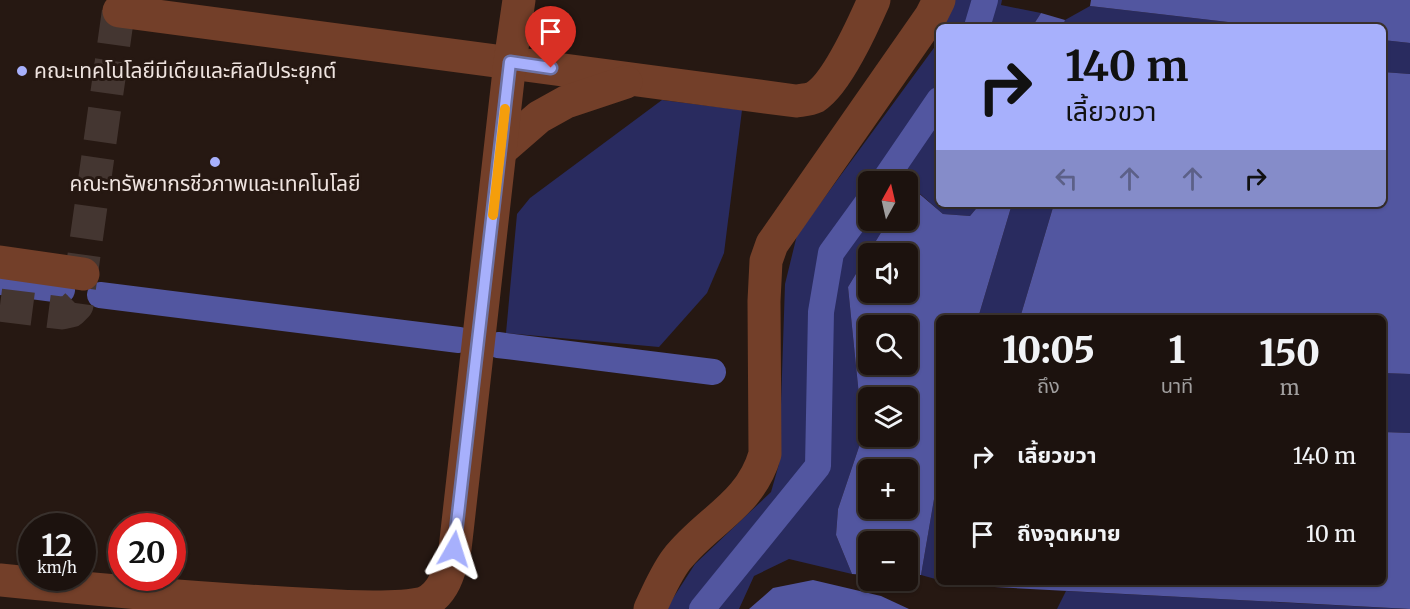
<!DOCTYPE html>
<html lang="th">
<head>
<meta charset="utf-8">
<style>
	:root { --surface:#1c120e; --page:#29201c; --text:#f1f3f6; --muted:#a09e9e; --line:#3a322e }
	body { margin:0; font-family:Merriweather,"Noto Sans Thai",serif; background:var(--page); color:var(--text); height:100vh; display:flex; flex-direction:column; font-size:22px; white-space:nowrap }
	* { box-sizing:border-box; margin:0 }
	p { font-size:20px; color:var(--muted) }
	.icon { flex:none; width:33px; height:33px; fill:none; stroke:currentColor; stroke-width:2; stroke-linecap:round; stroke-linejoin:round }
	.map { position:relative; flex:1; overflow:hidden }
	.sheet { position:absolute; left:936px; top:315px; width:450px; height:270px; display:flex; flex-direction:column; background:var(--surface); border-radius:9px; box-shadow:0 2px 4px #0004,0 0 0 2px var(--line) }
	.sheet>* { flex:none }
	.banner { position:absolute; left:936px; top:24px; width:450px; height:183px; border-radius:9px; box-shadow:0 2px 4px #0004,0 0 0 2px var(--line); background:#a7b0fc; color:#111; overflow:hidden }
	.needle { width:39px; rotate:8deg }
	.controls { position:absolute; left:858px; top:171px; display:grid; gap:12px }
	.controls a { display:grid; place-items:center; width:60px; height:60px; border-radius:9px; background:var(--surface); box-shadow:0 2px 4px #0004,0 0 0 2px var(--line); font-size:30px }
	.speed { position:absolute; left:18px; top:513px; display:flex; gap:12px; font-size:30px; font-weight:700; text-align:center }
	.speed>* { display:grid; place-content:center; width:78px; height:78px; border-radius:50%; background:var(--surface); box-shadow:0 2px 4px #0004,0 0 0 2px var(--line); line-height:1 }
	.speed small { font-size:15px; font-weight:400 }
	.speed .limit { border:9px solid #d22; background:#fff; color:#111 }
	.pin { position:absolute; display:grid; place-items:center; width:51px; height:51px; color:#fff; margin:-62px -26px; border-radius:50% 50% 50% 0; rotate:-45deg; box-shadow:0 0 6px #0007 }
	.pin .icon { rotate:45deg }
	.me { position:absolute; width:66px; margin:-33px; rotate:6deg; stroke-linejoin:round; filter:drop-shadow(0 0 4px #0008) }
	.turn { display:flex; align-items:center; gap:21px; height:126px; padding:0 30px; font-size:27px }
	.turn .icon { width:78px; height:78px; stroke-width:2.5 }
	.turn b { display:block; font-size:42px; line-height:51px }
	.lanes { display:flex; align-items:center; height:57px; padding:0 30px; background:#0003; justify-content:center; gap:30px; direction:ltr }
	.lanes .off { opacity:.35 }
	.eta { display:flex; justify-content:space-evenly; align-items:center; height:102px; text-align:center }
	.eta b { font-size:36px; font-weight:800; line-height:42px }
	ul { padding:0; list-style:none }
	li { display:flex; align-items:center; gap:18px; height:78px; padding:0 30px }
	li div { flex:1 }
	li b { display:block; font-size:22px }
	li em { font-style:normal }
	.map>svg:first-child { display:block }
	.green { fill:#292b5f }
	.water { fill:#5256a0; fill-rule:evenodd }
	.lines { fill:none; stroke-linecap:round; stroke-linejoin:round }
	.canal { stroke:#5256a0; stroke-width:26 }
	.minor-tunnel { stroke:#443631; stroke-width:33; stroke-dasharray:33 16; stroke-linecap:butt }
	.minor { stroke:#733f29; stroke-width:33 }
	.route-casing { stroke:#6d72a4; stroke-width:15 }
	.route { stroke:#a7b0fc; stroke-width:10 }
	.slow { stroke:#f59e0b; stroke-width:10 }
	.poi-dot { fill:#a7b0fc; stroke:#261812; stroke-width:2 }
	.labels { text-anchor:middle; stroke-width:6; stroke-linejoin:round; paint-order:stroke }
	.poi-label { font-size:21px; fill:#eee3df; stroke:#261812; text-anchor:start }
</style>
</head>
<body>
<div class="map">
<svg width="1410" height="609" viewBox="0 0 1410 609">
	<rect width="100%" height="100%" fill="#261812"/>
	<g class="green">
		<polygon points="954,0 1002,0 1001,5 1041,13 1032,27 944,27"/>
		<polygon points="1090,6 1271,27 1063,27 1065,20"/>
		<polygon points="1383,40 1410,43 1410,74 1383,72"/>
		<polygon points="939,41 939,204 980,204 970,216 943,214 910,185 908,188 908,182 868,182 868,220 888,221 848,287 863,435 838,509 836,535 852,574 789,559 754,576 739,609 666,609 695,564 771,492 779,464 785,284 797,235"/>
		<polygon points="662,100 742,110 724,253 707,293 659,347 506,333 517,214 530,198"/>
		<polygon points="1012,204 1054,204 1020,318 978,318"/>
		<polygon points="1383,373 1410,374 1410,433 1383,432"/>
		<polygon points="939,470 939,580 921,575"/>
		<polygon points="1066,591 1410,609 1057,609"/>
	</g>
	<g class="water">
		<polygon points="1091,0 1410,0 1410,43 1383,40 1383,27 1271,27 1090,6"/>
		<polygon points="1041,13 1065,20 1063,27 1032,27"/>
		<polygon points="1383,72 1410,74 1410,374 1383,373 1383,318 1020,318 1054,204 1383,204"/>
		<path d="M909 185 943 214 970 216 980 204H1012L978 318H939V470L921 575H908V542H868V575L852 574 836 535 838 509 863 435 848 287 888 221 908 220ZM868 254H908V292H868ZM868 326H908V364H868ZM868 398H908V436H868ZM868 470H908V508H868Z"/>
		<polygon points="1383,432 1410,433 1410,609 957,585 958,582 1383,582"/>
		<polygon points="813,580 881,596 909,609 749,609 773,588"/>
	</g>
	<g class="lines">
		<g class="canal">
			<polyline points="977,27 985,0"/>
			<polyline points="883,182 939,100"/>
			<polyline points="0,282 62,290"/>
			<polyline points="100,295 459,340"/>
			<polyline points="498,345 713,372"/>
			<polyline points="702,609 818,466 821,312 831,253 868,202"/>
		</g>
		<polyline class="minor-tunnel" points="0,305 62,313 71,311 77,305 120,0"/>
		<g class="minor">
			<path d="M119 11 796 101C802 100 809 100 815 97 837 83 863 25 874 0"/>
			<polyline points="501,150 539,117 566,102 626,82"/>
			<polyline points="0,262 83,274"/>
			<path d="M0 580C107 591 213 600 320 605 348 607 399 609 424 603 445 593 450 569 455 549L510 62 519 0"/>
			<path d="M650 609C658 592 665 575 676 560 707 520 750 506 765 454L764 301 766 261 772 244 931 16 939 0"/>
		</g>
	</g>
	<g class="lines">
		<g class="route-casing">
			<polyline id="route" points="454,549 510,62 551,68"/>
		</g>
		<use href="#route" class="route"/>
		<polyline class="slow" points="493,215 505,109"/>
	</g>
	<g class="poi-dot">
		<circle cx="22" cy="71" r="6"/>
		<circle cx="215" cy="162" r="6"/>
	</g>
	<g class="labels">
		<g class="poi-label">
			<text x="34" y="78">คณะเทคโนโลยีมีเดียและศิลป์ประยุกต์</text>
			<text x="215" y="191" text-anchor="middle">คณะทรัพยากรชีวภาพและเทคโนโลยี</text>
		</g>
	</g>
</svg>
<div class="controls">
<a><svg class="needle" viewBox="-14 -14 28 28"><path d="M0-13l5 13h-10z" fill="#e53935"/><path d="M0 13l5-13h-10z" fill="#a09e9e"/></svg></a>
<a><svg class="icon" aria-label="sound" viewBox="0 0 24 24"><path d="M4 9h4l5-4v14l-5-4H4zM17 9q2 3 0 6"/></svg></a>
<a><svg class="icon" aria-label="search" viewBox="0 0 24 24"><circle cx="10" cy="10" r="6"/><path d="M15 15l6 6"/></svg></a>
<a><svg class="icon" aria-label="layers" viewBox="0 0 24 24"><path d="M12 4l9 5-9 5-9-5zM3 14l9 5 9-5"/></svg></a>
<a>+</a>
<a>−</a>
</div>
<div class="speed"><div>12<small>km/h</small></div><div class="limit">20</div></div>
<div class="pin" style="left:551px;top:68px;background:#d93025"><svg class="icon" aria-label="arrive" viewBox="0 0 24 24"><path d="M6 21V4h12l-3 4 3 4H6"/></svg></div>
<svg class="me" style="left:454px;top:549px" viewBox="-20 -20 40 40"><path d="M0-17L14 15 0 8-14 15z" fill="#a7b0fc" stroke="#fff" stroke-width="4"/></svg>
<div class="banner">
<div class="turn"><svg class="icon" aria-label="right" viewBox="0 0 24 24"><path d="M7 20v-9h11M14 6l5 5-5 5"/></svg><div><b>140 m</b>เลี้ยวขวา</div></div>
<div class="lanes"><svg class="icon off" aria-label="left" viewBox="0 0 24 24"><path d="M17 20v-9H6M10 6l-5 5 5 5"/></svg><svg class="icon off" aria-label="ahead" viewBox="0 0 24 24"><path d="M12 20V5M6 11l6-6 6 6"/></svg><svg class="icon off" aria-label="ahead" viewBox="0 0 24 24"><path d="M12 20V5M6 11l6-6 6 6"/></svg><svg class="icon" aria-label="right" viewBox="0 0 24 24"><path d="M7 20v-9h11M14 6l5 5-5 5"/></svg></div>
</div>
<section class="sheet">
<div class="eta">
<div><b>10:05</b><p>ถึง</p></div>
<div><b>1</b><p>นาที</p></div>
<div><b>150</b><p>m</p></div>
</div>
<ul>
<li><svg class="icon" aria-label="right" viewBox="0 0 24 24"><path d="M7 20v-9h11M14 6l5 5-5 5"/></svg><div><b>เลี้ยวขวา</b></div><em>140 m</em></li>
<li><svg class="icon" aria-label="arrive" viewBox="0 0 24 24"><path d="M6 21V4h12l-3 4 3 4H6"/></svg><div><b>ถึงจุดหมาย</b></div><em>10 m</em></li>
</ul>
</section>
</div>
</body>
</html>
